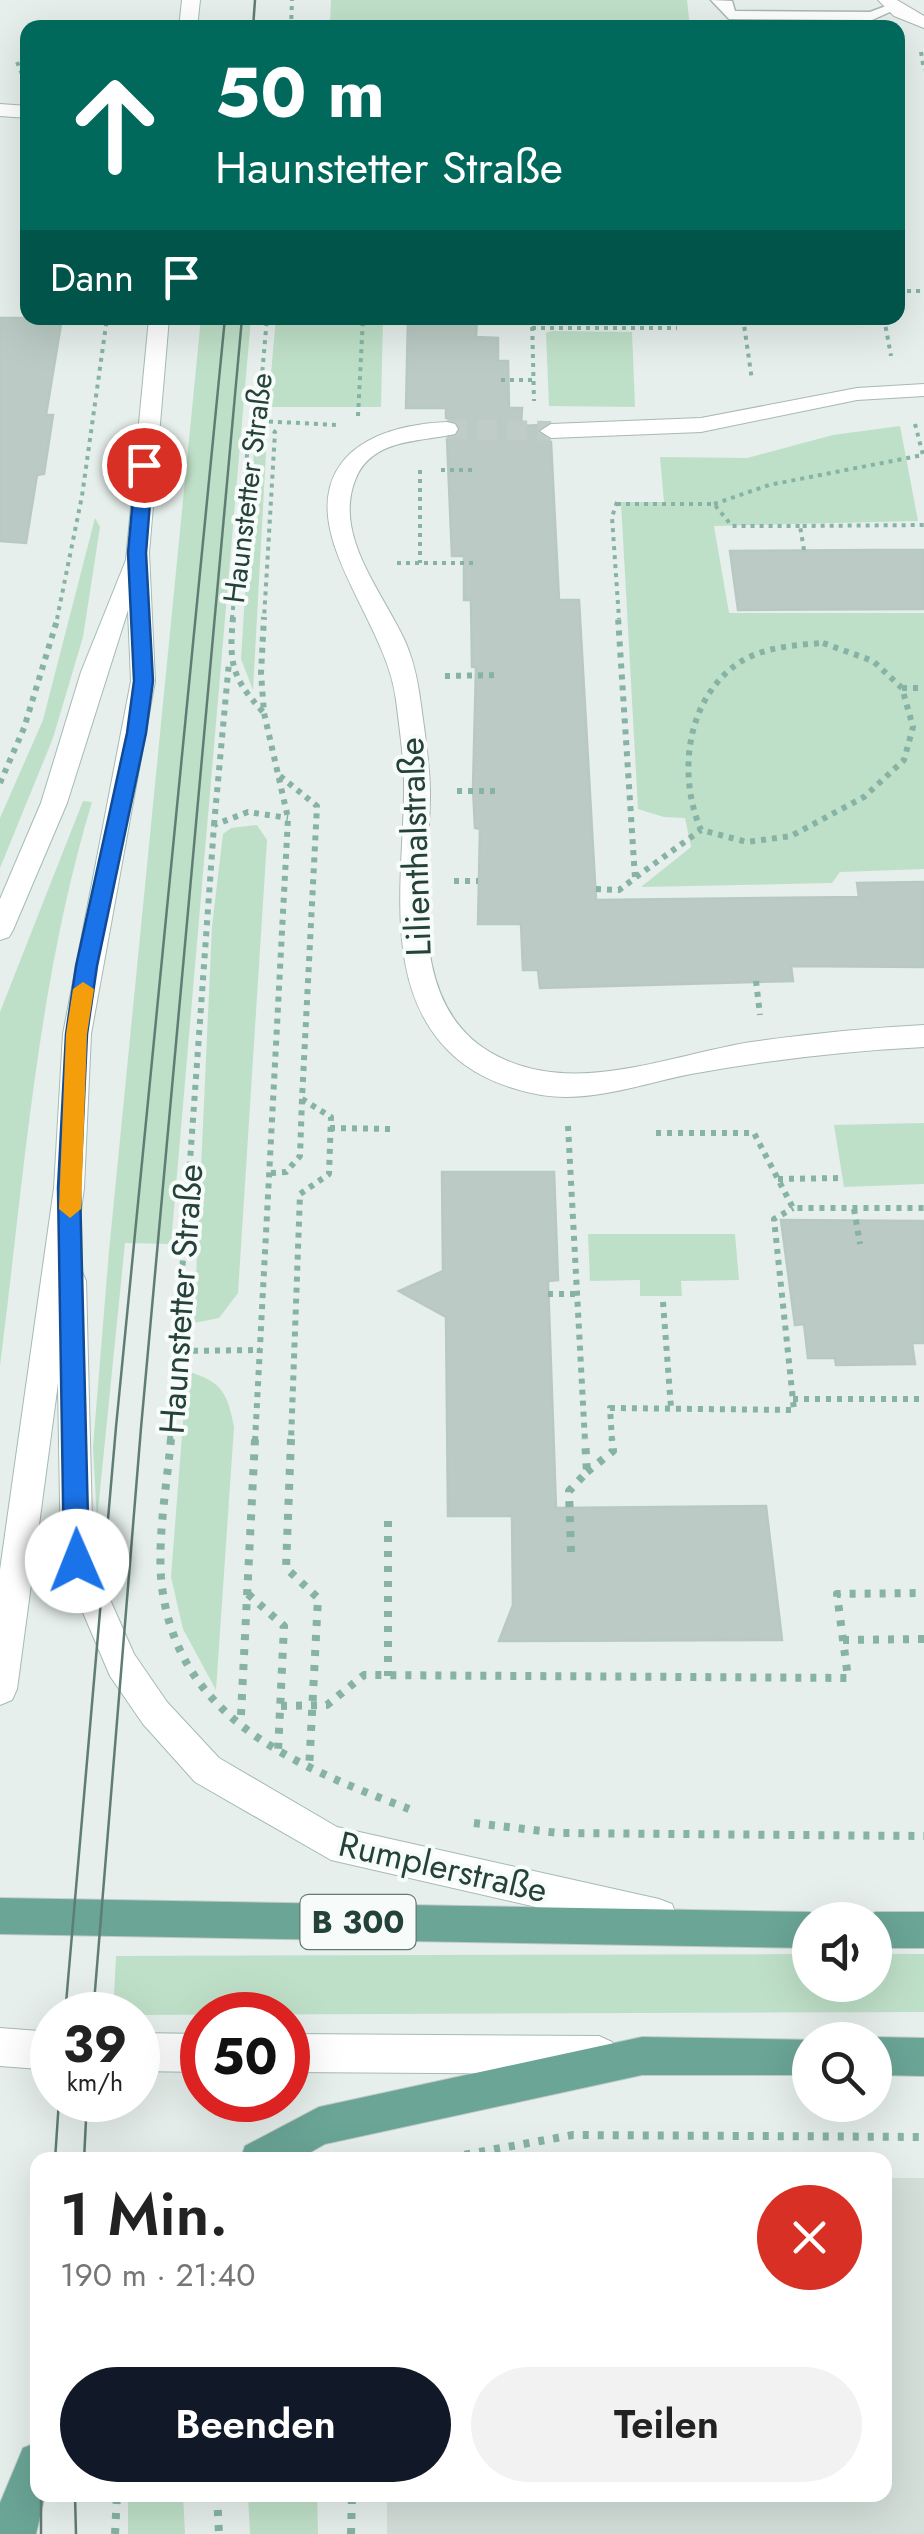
<!DOCTYPE html>
<html lang="de">
<head>
<meta charset="utf-8">
<style>
	:root { --surface:#fff; --page:#f2f2f2; --text:#222; --muted:#767676; --accent:#111827 }
	body { margin:0; font-family:Jost,sans-serif; background:var(--page); color:var(--text); height:100vh; display:flex; flex-direction:column; font-size:38px; white-space:nowrap }
	* { box-sizing:border-box; margin:0 }
	p { font-size:32px; color:var(--muted) }
	.icon { flex:none; width:55px; height:55px; fill:none; stroke:currentColor; stroke-width:2; stroke-linecap:round; stroke-linejoin:round }
	.map { position:relative; flex:1; overflow:hidden }
	.sheet { position:absolute; left:30px; top:2152px; width:862px; height:350px; display:flex; flex-direction:column; background:var(--surface); border-radius:20px; box-shadow:0 10px 40px #0002 }
	.sheet>* { flex:none }
	.banner { position:absolute; left:20px; top:20px; width:885px; height:305px; border-radius:20px; box-shadow:0 10px 40px #0002; background:#00695c; color:#fff; overflow:hidden }
	.controls { position:absolute; left:792px; top:1902px; display:grid; gap:20px }
	.controls a { display:grid; place-items:center; width:100px; height:100px; border-radius:50%; background:var(--surface); box-shadow:0 10px 40px #0002; font-size:50px }
	.speed { position:absolute; left:30px; top:1992px; display:flex; gap:20px; font-size:50px; font-weight:700; text-align:center }
	.speed>* { display:grid; place-content:center; width:130px; height:130px; border-radius:50%; background:var(--surface); box-shadow:0 10px 40px #0002; line-height:1 }
	.speed small { font-size:25px; font-weight:400 }
	.speed .limit { border:15px solid #d22; background:#fff; color:#111 }
	.pin { position:absolute; display:grid; place-items:center; width:85px; height:85px; color:#fff; margin:-42px; border:5px solid #fff; border-radius:50%; box-shadow:0 2px 10px #0007 }
	.me { position:absolute; width:110px; margin:-55px; rotate:359deg; stroke-linejoin:round; filter:drop-shadow(0 0 8px #0008) }
	.turn { display:flex; align-items:center; gap:35px; height:210px; padding:0 30px; font-size:45px }
	.turn .icon { width:130px; height:130px; stroke-width:2.5 }
	.turn b { display:block; font-size:70px; line-height:85px }
	.then { display:flex; align-items:center; height:95px; padding:0 30px; background:#0003; gap:20px; font-size:38px }
	.round { display:grid; place-items:center; flex:none; width:105px; height:105px; border-radius:52px; background:var(--page) }
	.summary { display:flex; align-items:center; justify-content:space-between; height:170px; padding:0 30px }
	h1 { font-size:60px; font-weight:600; line-height:75px }
	.action { display:flex; gap:20px; margin-top:auto; padding:20px 30px }
	.action a { flex:1; height:115px; border-radius:60px; background:var(--accent); color:#fff; font-size:40px; font-weight:600; line-height:115px; text-align:center }
	.action a+a { background:var(--page); color:var(--text) }
	.map>svg:first-child { display:block }
	.built { fill:#d4dfda }
	.green { fill:#bfe0c8 }
	.building { fill:#bbcac4; stroke:#b8c9c2; stroke-width:2.5 }
	.lines { fill:none; stroke-linecap:round; stroke-linejoin:round }
	.minor-tunnel { stroke:#bfccc8; stroke-width:20; stroke-dasharray:20 10; stroke-linecap:butt }
	.service-casing { stroke:#a8b8b2; stroke-width:3 }
	.minor-casing { stroke:#a8b8b2; stroke-width:2 }
	.secondary-casing { stroke:#a4bbb3; stroke-width:2 }
	.primary-casing { stroke:#c2cac8; stroke-width:2 }
	.path-far2 { stroke:#86b3a5; stroke-width:4; stroke-dasharray:4 5; stroke-linecap:butt }
	.path-far1 { stroke:#86b3a5; stroke-width:6; stroke-dasharray:5 6; stroke-linecap:butt }
	.path { stroke:#86b3a5; stroke-width:8; stroke-dasharray:6 9; stroke-linecap:butt }
	.service { fill:#fff; fill-rule:evenodd }
	.minor { fill:#fff; fill-rule:evenodd }
	.secondary { fill:#fff; fill-rule:evenodd }
	.primary { fill:#6aa596; fill-rule:evenodd }
	.tram { stroke:#5f7d75; stroke-width:2.5 }
	.route { fill:#1a73e8; stroke:#114b97; stroke-width:2.5 }
	.slow { fill:#f59e0b }
	.labels { text-anchor:middle; stroke-width:8; stroke-linejoin:round; paint-order:stroke }
	.far-street-label { font-size:30px; fill:#24423a; stroke:#f7fbf9 }
	.shield { fill:#f7fbf9; stroke:#637a73; stroke-width:2.5 }
	.shield-label { font-size:32px; font-weight:bold; fill:#24423a }
	.street-label { font-size:35px; fill:#24423a; stroke:#f7fbf9 }
</style>
</head>
<body>
<div class="map">
<svg width="924" height="2534" viewBox="0 0 924 2534">
	<rect width="100%" height="100%" fill="#e6efeb"/>
	<polygon class="built" points="885,2178 924,2178 924,2534 387,2534 387,2495 885,2495"/>
	<g class="green">
		<polygon points="331,0 687,0 690,27 330,27"/>
		<polygon points="201,318 251,318 171,1244 125,1243 97,1520 93,1447 109,1251"/>
		<polygon points="276,318 383,318 381,407 268,407"/>
		<polygon points="552,331 632,332 635,407 549,406 546,333"/>
		<polygon points="900,426 918,521 714,526 729,613 924,613 924,869 840,872 832,883 641,887 691,847 685,818 664,817 638,809 621,502 664,502 660,457 747,458 833,435"/>
		<polygon points="255,434 267,434 253,690 241,659"/>
		<polygon points="95,518 100,527 83,637 53,738 0,868 0,818 43,720"/>
		<path d="M83 801 92 802C37 984 24 1178 0 1366V1012Z"/>
		<polygon points="257,825 267,840 238,1293 219,1318 194,1323 212,926 223,834 231,828"/>
		<polygon points="924,1123 924,1184 844,1187 834,1125"/>
		<polygon points="588,1234 735,1234 739,1280 681,1281 682,1296 640,1296 640,1280 590,1281"/>
		<path d="M187 1371C222 1382 227 1392 234 1427L216 1690 183 1629 171 1577Z"/>
		<polygon points="810,1954 810,1985 875,1985 875,1954 924,1954 924,2012 113,2015 116,1956"/>
		<polygon points="128,2495 183,2495 185,2534 128,2534"/>
		<polygon points="248,2495 317,2495 318,2534 250,2534"/>
	</g>
	<g class="building">
		<polygon points="0,318 62,318 46,415 53,415 44,474 37,475 26,543 0,541"/>
		<polygon points="408,318 477,318 476,337 498,338 498,361 508,361 509,408 522,408 521,426 543,425 536,432 551,442 559,600 579,600 596,900 859,897 857,883 924,882 924,967 791,966 793,981 540,988 538,970 523,970 521,924 478,924 480,829 475,828 473,788 476,667 472,667 471,600 464,600 464,556 452,556 447,439 458,436 461,427 456,420 446,418 446,408 406,408"/>
		<polygon points="875,550 924,550 924,609 738,610 730,551"/>
		<polygon points="442,1172 554,1172 558,1280 548,1281 556,1508 766,1506 782,1640 499,1641 513,1605 512,1516 448,1516 446,1317 399,1291 443,1271"/>
		<polygon points="781,1220 924,1221 924,1343 912,1343 915,1364 836,1365 835,1358 808,1358 804,1324 795,1325"/>
	</g>
	<g class="lines">
		<polyline class="minor-tunnel" points="447,429 551,431"/>
		<g class="service-casing">
			<polygon id="service" points="711,0 732,1 735,11 870,12 894,3 901,7 872,20 729,19"/>
		</g>
		<g class="minor-casing">
			<g id="minor">
				<polygon points="878,0 897,0 924,16 924,28 894,16"/>
				<polygon points="0,104 28,106 28,118 0,116"/>
				<polygon points="924,384 924,396 857,400 701,432 551,438 540,431 551,424 701,418 857,388"/>
				<path d="M447 422 455 424 458 429 455 434C421 442 373 438 356 478 332 534 382 591 404 639 414 660 418 682 421 705 425 735 430 765 430 795 429 882 403 1010 499 1057 577 1096 670 1055 751 1042 808 1034 866 1028 924 1025V1047C846 1051 768 1060 691 1074 650 1082 608 1097 565 1097 533 1097 491 1084 465 1065 381 1003 402 888 404 798 405 765 400 732 396 700 388 629 313 551 330 487 344 437 402 424 447 422Z"/>
			</g>
		</g>
		<g class="secondary-casing">
			<g id="secondary">
				<polygon points="182,0 200,0 197,28 179,28"/>
				<polygon points="149,318 169,318 149,553 155,681 91,1034 84,1188 73,1269 82,1272 86,1281 93,1561 134,1654 167,1702 219,1758 337,1827 659,1899 672,1904 677,1917 672,1930 659,1935 331,1860 195,1782 143,1724 110,1676 61,1561 58,1383 17,1689 12,1700 0,1705 0,1570 54,1188 63,1034 131,681 128,610 67,803 13,930 9,937 0,940 0,899 41,803 81,672 126,560"/>
				<polygon points="0,2028 52,2032 52,2070 0,2066"/>
				<polygon points="138,2033 202,2034 202,2072 138,2071"/>
				<polygon points="288,2034 599,2036 612,2042 618,2055 612,2068 599,2074 288,2072"/>
			</g>
		</g>
		<g class="primary-casing">
			<g id="primary">
				<polygon points="0,1898 810,1912 824,1920 810,1920 810,1948 0,1934"/>
				<polygon points="875,1912 924,1912 924,1948 875,1948 875,1920 861,1920"/>
				<polygon points="642,2037 817,2040 810,2040 810,2075 642,2075 325,2144 297,2160 240,2160 245,2146 319,2107"/>
				<polygon points="875,2037 924,2038 924,2076 875,2075 875,2040 868,2040"/>
				<polygon points="38,2442 38,2495 45,2495 36,2534 0,2534 0,2503 23,2448"/>
			</g>
		</g>
		<g class="path-far2">
			<polyline points="291,28 292,0"/>
			<polyline points="921,52 924,70"/>
			<polyline points="17,62 24,79"/>
			<polyline points="898,291 924,291"/>
			<polyline points="532,318 534,401"/>
			<polyline points="743,318 752,380"/>
			<polyline points="884,318 891,356"/>
			<polyline points="532,328 677,328"/>
			<polyline points="501,380 533,380"/>
			<polyline points="358,416 363,318"/>
			<polyline points="258,421 275,432 264,619"/>
			<polyline points="260,421 337,425"/>
			<polyline points="915,424 923,455"/>
			<polyline points="420,470 420,563"/>
			<polyline points="441,470 475,470"/>
			<polyline points="617,502 612,517 619,619"/>
			<polyline points="617,504 714,504 732,526 800,526"/>
			<polyline points="714,504 769,485 923,455"/>
			<polyline points="804,550 800,526 924,525"/>
			<polyline points="397,563 476,563"/>
			<polyline points="57,619 82,496 107,318"/>
			<polyline points="232,619 249,433 258,421 267,318"/>
		</g>
		<g class="path-far1">
			<path d="M233 617C229 663 231 677 263 712"/>
			<path d="M823 643 873 661 902 688 913 727 904 760 864 797 791 836 747 842 701 830C677 774 686 698 740 662 764 647 795 645 823 643Z"/>
			<polyline points="445,676 499,675"/>
			<polyline points="902,688 924,688"/>
			<polyline points="280,776 317,806 302,1099 331,1117 329,1174 300,1194 291,1441"/>
			<polyline points="0,783 24,728 58,617"/>
			<polyline points="457,791 496,791"/>
			<polyline points="214,825 229,662"/>
			<polyline points="636,877 701,830"/>
			<polyline points="454,881 478,881"/>
			<polyline points="596,889 619,890 635,878 618,617"/>
			<polyline points="756,981 760,1015"/>
			<polyline points="568,1126 585,1441"/>
			<polyline points="330,1128 392,1129"/>
			<polyline points="656,1133 754,1133 793,1208 924,1208"/>
			<polyline points="271,1173 286,1172 300,1156 302,1099"/>
			<polyline points="778,1179 842,1178"/>
			<polyline points="854,1209 860,1244"/>
			<polyline points="548,1294 577,1294"/>
			<polyline points="663,1302 671,1408"/>
			<polyline points="182,1351 260,1350"/>
			<polyline points="793,1399 924,1399"/>
			<polyline points="170,1441 214,825 248,812 288,818"/>
			<polyline points="255,1441 288,818 264,713 261,673 264,617"/>
			<polyline points="612,1441 610,1408 794,1410 774,1219 793,1208"/>
		</g>
		<g class="path">
			<path d="M171 1439C167 1483 158 1533 161 1577 173 1718 294 1765 409 1809"/>
			<polyline points="291,1439 286,1568 318,1598 309,1770"/>
			<polyline points="587,1472 613,1451 612,1439"/>
			<polyline points="388,1521 388,1676"/>
			<polyline points="571,1552 569,1491 587,1472 585,1439"/>
			<polyline points="248,1594 284,1626 278,1752"/>
			<polyline points="843,1640 924,1639"/>
			<polyline points="281,1706 327,1705 364,1675 848,1678 837,1594 924,1593"/>
			<polyline points="241,1715 255,1439"/>
			<polyline points="474,1823 558,1833 924,1836"/>
			<polyline points="435,2160 573,2135 924,2137"/>
			<polyline points="217,2495 219,2534"/>
			<polyline points="115,2534 117,2495"/>
			<polyline points="351,2534 352,2495"/>
		</g>
		<use href="#service" class="service"/>
		<use href="#minor" class="minor"/>
		<use href="#secondary" class="secondary"/>
		<use href="#primary" class="primary"/>
		<g class="tram">
			<polyline points="253,28 255,0"/>
			<polyline points="65,2015 116,1427 225,318"/>
			<polyline points="93,2015 141,1428 242,318"/>
			<polyline points="55,2160 59,2100"/>
			<polyline points="84,2160 87,2100"/>
			<polyline points="41,2495 41,2534"/>
			<polyline points="75,2495 76,2534"/>
		</g>
	</g>
	<polygon class="route" points="144,460 153,465 146,553 153,681 146,733 97,966 87,1034 80,1188 89,1561 86,1569 77,1572 68,1569 64,1561 58,1188 66,1034 76,966 127,733 134,681 128,553 136,465"/>
	<polygon class="slow" points="83,982 94,989 87,1034 81,1209 70,1218 59,1209 66,1034 73,989"/>
	<g class="labels">
		<g class="far-street-label">
			<text transform="translate(248 488) rotate(-83)" y="10">Haunstetter Straße</text>
		</g>
		<rect class="shield" x="300.5" y="1895" width="115" height="54" rx="8"/>
		<g class="shield-label">
			<text x="358" y="1933">B 300</text>
		</g>
		<g class="street-label">
			<text transform="translate(415 847) rotate(-92)" y="12">Lilienthalstraße</text>
			<text transform="translate(181 1299) rotate(-86)" y="12">Haunstetter Straße</text>
			<text transform="translate(443 1867) rotate(13)" y="12">Rumplerstraße</text>
		</g>
	</g>
</svg>
<div class="controls">
<a><svg class="icon" aria-label="sound" viewBox="0 0 24 24"><path d="M4 9h4l5-4v14l-5-4H4zM17 9q2 3 0 6"/></svg></a>
<a><svg class="icon" aria-label="search" viewBox="0 0 24 24"><circle cx="10" cy="10" r="6"/><path d="M15 15l6 6"/></svg></a>
</div>
<div class="speed"><div>39<small>km/h</small></div><div class="limit">50</div></div>
<div class="pin" style="left:144px;top:465px;background:#d93025"><svg class="icon" aria-label="arrive" viewBox="0 0 24 24"><path d="M6 21V4h12l-3 4 3 4H6"/></svg></div>
<svg class="me" style="left:77px;top:1561px" viewBox="-20 -20 40 40"><circle r="19" fill="#fff"/><path d="M0-13L10 11 0 6-10 11z" fill="#1a73e8"/></svg>
<div class="banner">
<div class="turn"><svg class="icon" aria-label="ahead" viewBox="0 0 24 24"><path d="M12 20V5M6 11l6-6 6 6"/></svg><div><b>50 m</b>Haunstetter Straße</div></div>
<div class="then">Dann<svg class="icon" aria-label="arrive" viewBox="0 0 24 24"><path d="M6 21V4h12l-3 4 3 4H6"/></svg></div>
</div>
<section class="sheet">
<div class="summary"><div><h1>1 Min.</h1><p>190 m · 21:40</p></div><a class="round" style="background:#d93025;color:#fff"><svg class="icon" aria-label="close" viewBox="0 0 24 24"><path d="M6 6l12 12M18 6L6 18"/></svg></a></div>
<div class="action"><a>Beenden</a><a>Teilen</a></div>
</section>
</div>
</body>
</html>
